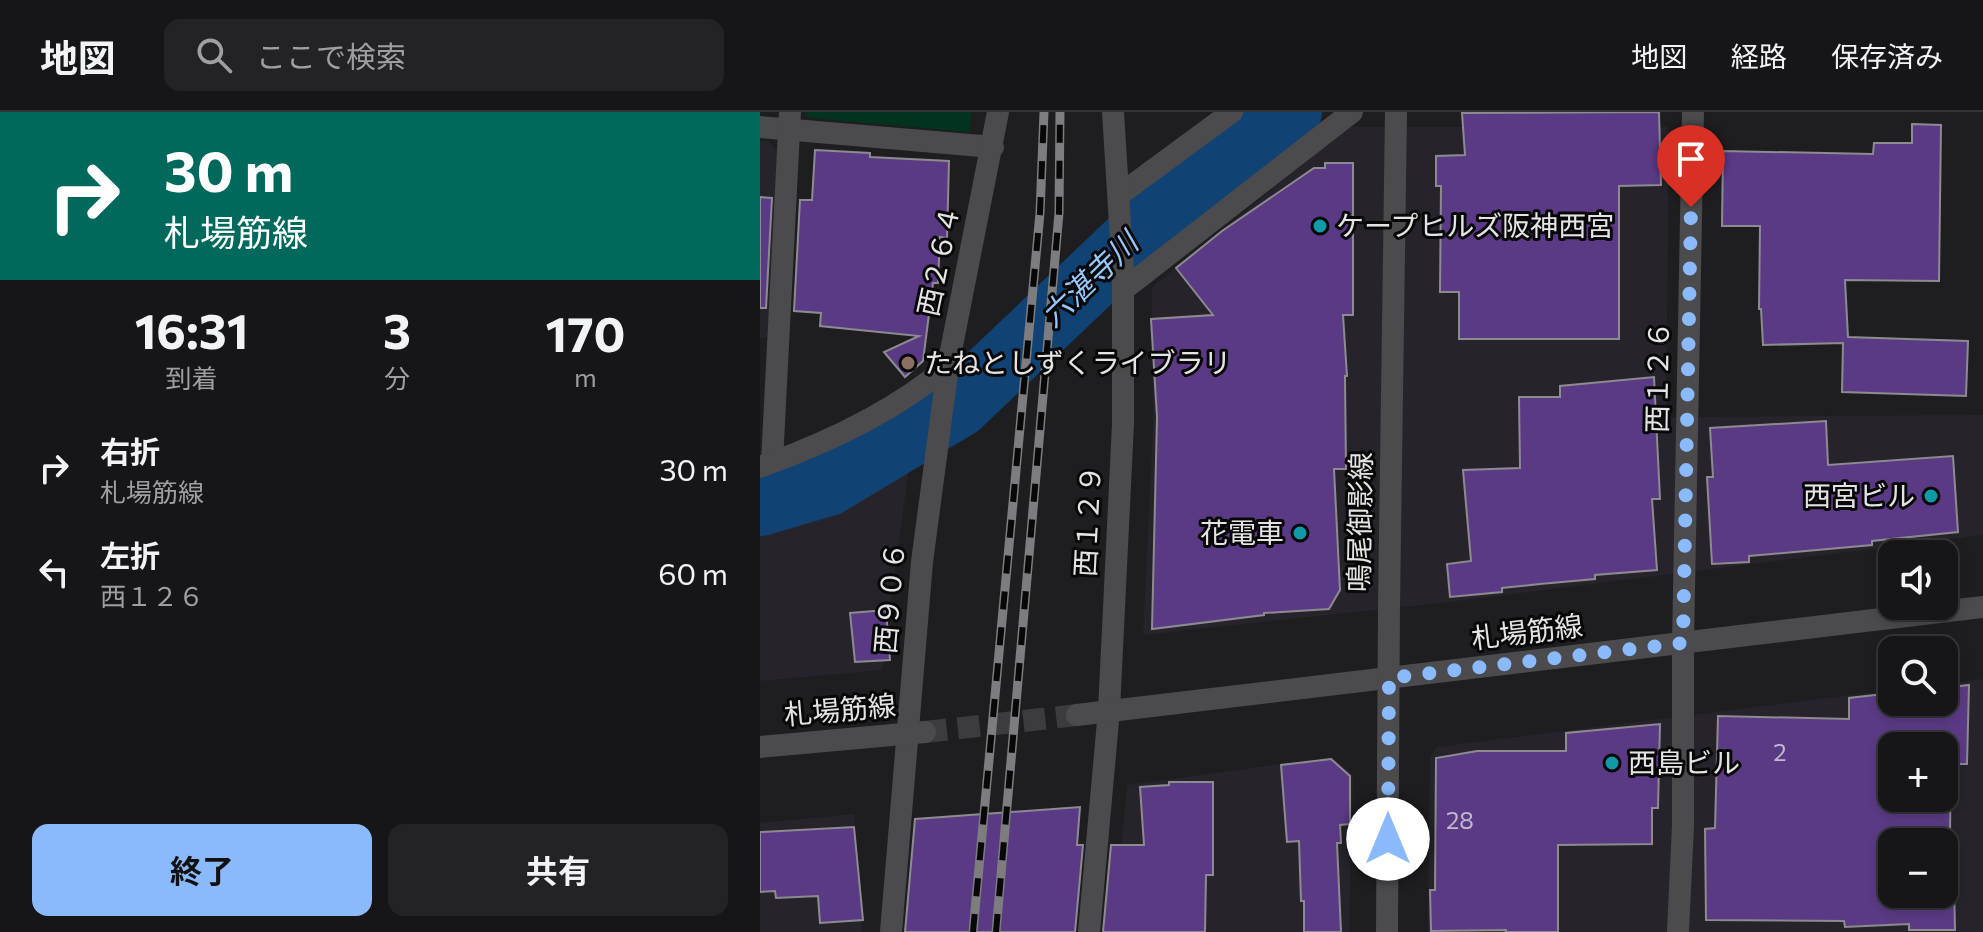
<!DOCTYPE html>
<html lang="ja">
<head>
<meta charset="utf-8">
<style>
	:root { --surface:#161618; --page:#232325; --text:#f1f3f6; --muted:#9e9fa2; --line:#353537; --accent:#8bbafc }
	body { margin:0; font-family:Commissioner,"Noto Sans JP",sans-serif; background:var(--page); color:var(--text); height:100vh; display:flex; flex-direction:column; font-size:30px; white-space:nowrap }
	* { box-sizing:border-box; margin:0 }
	p { font-size:26px; color:var(--muted) }
	.icon { flex:none; width:44px; height:44px; fill:none; stroke:currentColor; stroke-width:2; stroke-linecap:round; stroke-linejoin:round }
	.map { position:relative; flex:1; overflow:hidden }
	.panel { display:flex; flex-direction:column; background:var(--surface); width:760px }
	.panel>* { flex:none }
	.banner { background:#00695c; color:#fff; overflow:hidden }
	.tools { position:absolute; left:1118px; top:428px; display:grid; gap:16px }
	.tools a { display:grid; place-items:center; width:80px; height:80px; border-radius:16px; background:var(--surface); box-shadow:0 4px 12px #0003,0 0 0 2px var(--line); font-size:40px }
	.pin { position:absolute; display:grid; place-items:center; width:68px; height:68px; color:#fff; margin:-82px -34px; border-radius:50% 50% 50% 0; rotate:-45deg; box-shadow:0 0 8px #0007 }
	.pin .icon { rotate:45deg }
	.me { position:absolute; width:88px; margin:-44px; rotate:0deg; stroke-linejoin:round; filter:drop-shadow(0 0 6px #0008) }
	.turn { display:flex; align-items:center; gap:28px; height:168px; padding:0 32px; font-size:36px }
	.turn .icon { width:104px; height:104px; stroke-width:2.5 }
	.turn b { display:block; font-size:56px; line-height:68px }
	.eta { display:flex; justify-content:space-evenly; align-items:center; height:136px; text-align:center }
	.eta b { font-size:48px; font-weight:700; line-height:56px }
	.action { display:flex; gap:16px; margin-top:auto; padding:16px 32px }
	.action a { flex:1; height:92px; border-radius:16px; background:var(--accent); color:#111; font-size:32px; font-weight:700; line-height:92px; text-align:center }
	.action a+a { background:var(--page); color:var(--text) }
	ul { padding:0; list-style:none }
	li { display:flex; align-items:center; gap:24px; height:104px; padding:0 32px }
	li div { flex:1 }
	li b { display:block; font-size:30px }
	li em { font-style:normal }
	header { display:flex; align-items:center; gap:48px; box-sizing:border-box; height:112px; padding:0 40px; background:var(--surface); border-bottom:2px solid var(--line) }
	header strong { font-size:38px }
	nav { display:flex; gap:44px; margin-inline-start:auto; font-size:28px }
	.search { width:560px; height:72px; background:var(--page); display:flex; align-items:center; gap:20px; box-sizing:border-box; padding:0 28px; border-radius:16px; color:var(--muted); font-size:30px }
	main { display:flex; flex:1; min-height:0 }
	.map>svg:first-child { display:block }
	.built { fill:#27232b; fill-rule:evenodd }
	.green { fill:#00341e }
	.lines { fill:none; stroke-linecap:round; stroke-linejoin:round }
	.river { stroke:#104373; stroke-width:64 }
	.building { fill:#5b3a85; stroke:#8c8b8f; stroke-width:2; fill-rule:evenodd }
	.tertiary-tunnel { stroke:#3c3b3e; stroke-width:22; stroke-dasharray:22 11; stroke-linecap:butt }
	.minor { stroke:#4b4a4d; stroke-width:22 }
	.tertiary { stroke:#4b4a4d; stroke-width:22 }
	.rail-casing { stroke:#7d7c7f; stroke-width:9 }
	.rail { stroke:#080809; stroke-width:6; stroke-dasharray:18; stroke-linecap:butt }
	.route { stroke:#8bbafc; stroke-width:14; stroke-dasharray:0 25.2 }
	.culture-dot { fill:#0f9aa8; stroke:#080809; stroke-width:3 }
	.education-dot { fill:#8d6e63; stroke:#080809; stroke-width:3 }
	.labels { text-anchor:middle; stroke-width:6; stroke-linejoin:round; paint-order:stroke }
	.number-label { font-size:24px; fill:#c2b9cd }
	.poi-label { font-size:28px; fill:#e4e3e5; stroke:#080809; text-anchor:start }
	.street-label { font-size:28px; fill:#e4e3e5; stroke:#080809 }
	.water-label { font-size:30px; font-style:italic; fill:#96c6fb; stroke:#080809 }
</style>
</head>
<body>
<header>
<strong>地図</strong>
<div class="search"><svg class="icon" aria-label="search" viewBox="0 0 24 24"><circle cx="10" cy="10" r="6"/><path d="M15 15l6 6"/></svg>ここで検索</div>
<nav><a>地図</a><a>経路</a><a>保存済み</a></nav>
</header>
<main>
<section class="panel">
<div class="banner">
<div class="turn"><svg class="icon" aria-label="right" viewBox="0 0 24 24"><path d="M7 20v-9h11M14 6l5 5-5 5"/></svg><div><b>30 m</b>札場筋線</div></div>
</div>
<div class="eta">
<div><b>16:31</b><p>到着</p></div>
<div><b>3</b><p>分</p></div>
<div><b>170</b><p>m</p></div>
</div>
<ul>
<li><svg class="icon" aria-label="right" viewBox="0 0 24 24"><path d="M7 20v-9h11M14 6l5 5-5 5"/></svg><div><b>右折</b><p>札場筋線</p></div><em>30 m</em></li>
<li><svg class="icon" aria-label="left" viewBox="0 0 24 24"><path d="M17 20v-9H6M10 6l-5 5 5 5"/></svg><div><b>左折</b><p>西１２６</p></div><em>60 m</em></li>
</ul>
<div class="action"><a>終了</a><a>共有</a></div>
</section>
<div class="map">
<svg width="1223" height="820" viewBox="0 0 1223 820">
	<rect width="100%" height="100%" fill="#1e1d20"/>
	<g class="built">
		<polygon points="589,15 909,15 906,305 1223,303 1223,423 689,490 383,523 393,316 392,175"/>
		<polygon points="0,29 8,29 19,40 8,225 0,226"/>
		<polygon points="149,355 122,558 0,569 0,409 69,403"/>
		<path d="M1223 567V820H668L670 644 677 635 1132 578V590H1184V572ZM1132 634H1184V686H1132ZM1132 730H1184V782H1132Z"/>
		<polygon points="572,645 593,663 589,820 353,820 367,673"/>
		<polygon points="94,702 102,820 0,820 0,711"/>
	</g>
	<polygon class="green" points="44,0 211,0 210,20 51,6"/>
	<g class="lines">
		<polyline class="river" points="0,392 68,372 199,293 406,96 530,0"/>
	</g>
	<g class="building">
		<polygon points="899,0 901,73 859,74 859,227 699,227 699,180 680,180 681,74 676,74 676,44 705,43 702,1"/>
		<polygon points="1152,12 1181,13 1179,169 1085,168 1088,225 1208,229 1206,284 1082,280 1083,231 1003,233 1001,197 999,197 1000,114 962,114 963,39 1113,42 1114,31 1152,31"/>
		<polygon points="55,38 110,41 110,45 189,49 187,126 180,125 178,171 173,171 163,249 145,265 124,240 159,224 60,214 61,201 34,199 40,88 52,88"/>
		<polygon points="565,51 593,51 593,203 583,203 587,264 585,264 586,357 574,357 580,478 569,497 504,501 504,503 392,517 397,305 391,207 453,203 416,156 462,119 554,56 565,56"/>
		<polygon points="0,85 12,86 6,196 0,196"/>
		<polygon points="894,265 900,387 892,387 897,458 835,463 835,467 780,472 742,476 742,480 690,485 687,452 711,449 703,358 760,356 759,285 800,285 800,274"/>
		<polygon points="1066,309 1068,353 1193,344 1198,420 1112,429 1112,433 989,444 989,450 952,452 947,365 953,365 950,316"/>
		<polygon points="126,498 130,548 95,550 90,501"/>
		<path d="M1209 573 1207 652H1191L1190 720H1193L1195 818H1149V812L1085 815 1084 809 946 808 945 717 955 716 958 604 1089 607V586L1132 581V590H1184V576ZM1132 634H1184V686H1132ZM1132 730H1184V782H1132Z"/>
		<polygon points="900,612 898,696 892,696 892,732 798,733 798,820 746,820 746,818 671,819 670,778 675,778 676,646 717,639 806,639 806,621"/>
		<polygon points="571,647 590,664 590,712 580,713 581,731 577,731 581,820 544,820 544,789 541,789 539,729 527,730 521,653"/>
		<polygon points="409,670 453,670 453,763 446,763 445,820 343,820 351,733 384,733 380,675 409,673"/>
		<polygon points="320,695 317,733 323,733 315,820 145,820 155,707"/>
		<polygon points="94,715 103,808 60,811 58,784 16,786 15,779 0,780 0,720"/>
	</g>
	<g class="lines">
		<polyline class="tertiary-tunnel" points="165,620 317,603"/>
		<g class="minor">
			<polyline points="0,15 233,35"/>
			<polyline points="359,83 472,0"/>
			<polyline points="363,178 592,0"/>
			<polyline points="12,350 30,0"/>
			<path d="M0 355C67 331 134 300 188 254L238 0"/>
			<polyline points="131,820 162,450 188,254"/>
			<polyline points="329,820 349,598 363,312 363,160 353,0"/>
			<polyline points="918,820 923,713 923,531"/>
		</g>
		<g class="tertiary">
			<polyline points="923,531 933,0"/>
			<polyline points="317,603 1223,495"/>
			<polyline points="0,635 165,620"/>
			<polyline points="627,820 629,494 636,0"/>
		</g>
		<g class="rail-casing">
			<g id="rail">
				<polyline points="213,820 280,101 284,0"/>
				<polyline points="236,820 299,101 300,0"/>
			</g>
		</g>
		<use href="#rail" class="rail"/>
	</g>
	<g class="lines">
		<polyline class="route" points="628,727 629,566 923,531 931,95"/>
	</g>
	<g class="culture-dot">
		<circle cx="560" cy="114" r="8"/>
		<circle cx="1171" cy="384" r="8"/>
		<circle cx="540" cy="421" r="8"/>
		<circle cx="852" cy="651" r="8"/>
	</g>
	<circle class="education-dot" cx="148" cy="251" r="8"/>
	<g class="labels">
		<g class="number-label">
			<text x="1020" y="649">2</text>
			<text x="700" y="717">28</text>
		</g>
		<g class="poi-label">
			<text x="576" y="124">ケープヒルズ阪神西宮</text>
			<text x="164" y="261">たねとしずくライブラリ</text>
			<text x="1155" y="394" text-anchor="end">西宮ビル</text>
			<text x="524" y="431" text-anchor="end">花電車</text>
			<text x="868" y="661">西島ビル</text>
		</g>
		<g class="street-label">
			<text transform="translate(179 149) rotate(-78)" y="10">西２６４</text>
			<text transform="translate(898 265) rotate(-89)" y="10">西１２６</text>
			<text transform="translate(328 409) rotate(-87)" y="10">西１２９</text>
			<text transform="translate(600 410) rotate(-89)" y="10">鳴尾御影線</text>
			<text transform="translate(130 486) rotate(-85)" y="10">西９０６</text>
			<text transform="translate(767 520) rotate(-7)" y="10">札場筋線</text>
			<text transform="translate(80 598) rotate(-5)" y="10">札場筋線</text>
		</g>
		<g class="water-label">
			<text transform="translate(330 168) rotate(-44)" y="10">六湛寺川</text>
		</g>
	</g>
</svg>
<div class="tools">
<a><svg class="icon" aria-label="sound" viewBox="0 0 24 24"><path d="M4 9h4l5-4v14l-5-4H4zM17 9q2 3 0 6"/></svg></a>
<a><svg class="icon" aria-label="search" viewBox="0 0 24 24"><circle cx="10" cy="10" r="6"/><path d="M15 15l6 6"/></svg></a>
<a>+</a>
<a>−</a>
</div>
<div class="pin" style="left:931px;top:95px;background:#d93025"><svg class="icon" aria-label="arrive" viewBox="0 0 24 24"><path d="M6 21V4h12l-3 4 3 4H6"/></svg></div>
<svg class="me" style="left:628px;top:727px" viewBox="-20 -20 40 40"><circle r="19" fill="#fff"/><path d="M0-13L10 11 0 6-10 11z" fill="#8bbafc"/></svg>
</div>
</main>
</body>
</html>
